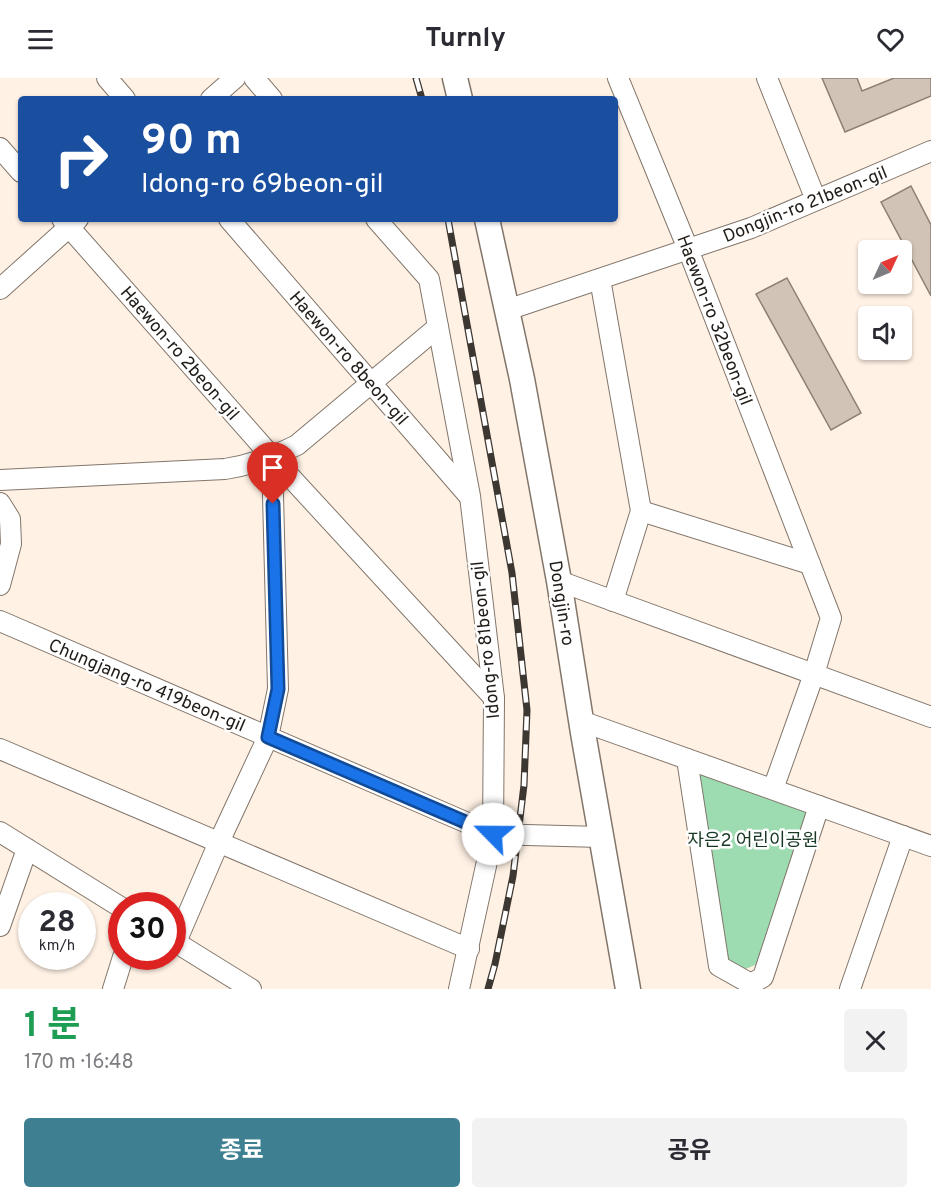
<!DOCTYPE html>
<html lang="ko">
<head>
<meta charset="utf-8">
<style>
	:root { --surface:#fff; --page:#f2f2f3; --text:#2b2b33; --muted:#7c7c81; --accent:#3e7f92 }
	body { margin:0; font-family:Overpass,"Noto Sans KR",sans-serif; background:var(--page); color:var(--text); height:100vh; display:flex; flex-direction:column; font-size:22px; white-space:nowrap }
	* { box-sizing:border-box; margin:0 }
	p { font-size:20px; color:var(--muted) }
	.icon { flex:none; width:33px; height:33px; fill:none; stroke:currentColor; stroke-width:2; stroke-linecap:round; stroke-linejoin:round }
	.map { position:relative; height:911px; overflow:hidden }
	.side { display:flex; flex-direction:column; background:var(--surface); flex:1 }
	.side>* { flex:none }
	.top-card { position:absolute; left:18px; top:18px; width:600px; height:126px; border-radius:6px; box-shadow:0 2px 4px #0004; background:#1a4fa0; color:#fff; overflow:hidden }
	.needle { width:39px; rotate:46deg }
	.buttons { position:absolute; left:858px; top:162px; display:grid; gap:12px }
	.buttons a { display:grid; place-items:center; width:54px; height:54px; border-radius:6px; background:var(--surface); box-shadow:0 2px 4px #0004; font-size:30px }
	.speed { position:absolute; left:18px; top:814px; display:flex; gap:12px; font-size:30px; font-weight:700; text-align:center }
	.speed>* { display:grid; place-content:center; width:78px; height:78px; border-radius:50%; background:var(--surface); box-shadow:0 2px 4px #0004; line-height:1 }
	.speed small { font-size:15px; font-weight:400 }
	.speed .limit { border:9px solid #d22; background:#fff; color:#111 }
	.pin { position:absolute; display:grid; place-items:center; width:51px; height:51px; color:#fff; margin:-62px -26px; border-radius:50% 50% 50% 0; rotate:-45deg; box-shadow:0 0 6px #0007 }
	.pin .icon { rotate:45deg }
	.me { position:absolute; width:66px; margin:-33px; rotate:293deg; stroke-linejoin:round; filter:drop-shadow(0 0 4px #0008) }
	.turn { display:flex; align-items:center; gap:21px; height:126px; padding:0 24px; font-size:27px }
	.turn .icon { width:78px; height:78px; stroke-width:2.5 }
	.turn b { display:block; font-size:42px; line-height:51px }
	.round { display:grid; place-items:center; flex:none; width:63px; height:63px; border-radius:6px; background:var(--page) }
	.head { display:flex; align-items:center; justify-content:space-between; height:102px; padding:0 24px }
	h1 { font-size:36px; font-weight:700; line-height:45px; color:#1e9e55 }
	.button { display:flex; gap:12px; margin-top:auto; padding:12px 24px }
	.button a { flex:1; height:69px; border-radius:6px; background:var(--accent); color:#fff; font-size:24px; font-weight:700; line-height:69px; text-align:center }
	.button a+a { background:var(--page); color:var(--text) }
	header { display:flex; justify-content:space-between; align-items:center; height:78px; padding:0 24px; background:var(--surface); font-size:27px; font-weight:700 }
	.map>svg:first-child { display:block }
	.green { fill:#9ddbb0 }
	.building { fill:#d1c4b7; stroke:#8c8075; stroke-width:1.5 }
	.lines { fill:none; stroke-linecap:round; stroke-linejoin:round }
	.minor-casing { stroke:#82766b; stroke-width:22 }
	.major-casing { stroke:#82766b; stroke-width:27 }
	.minor { stroke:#fff; stroke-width:20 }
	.major { stroke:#fff; stroke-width:24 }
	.rail-casing { stroke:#3d3732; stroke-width:7 }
	.rail { stroke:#fff; stroke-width:4.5; stroke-dasharray:14; stroke-linecap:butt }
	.route-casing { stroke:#114b97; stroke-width:15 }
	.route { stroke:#1a73e8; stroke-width:10 }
	.labels { text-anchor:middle; stroke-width:5; stroke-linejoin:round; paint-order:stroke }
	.street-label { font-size:18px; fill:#211c18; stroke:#fff }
	.park-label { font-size:18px; fill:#173823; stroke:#fff }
</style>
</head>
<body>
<header><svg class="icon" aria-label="menu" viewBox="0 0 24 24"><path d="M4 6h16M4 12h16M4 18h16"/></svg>Turnly<svg class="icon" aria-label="heart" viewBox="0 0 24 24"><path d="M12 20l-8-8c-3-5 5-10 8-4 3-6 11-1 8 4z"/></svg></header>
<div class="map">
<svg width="931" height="911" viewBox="0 0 931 911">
	<rect width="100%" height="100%" fill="#fff1e4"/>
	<polygon class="green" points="697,695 810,735 760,885 743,892 727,887"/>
	<g class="building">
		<polygon points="822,0 857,0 862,13 894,0 931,0 931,18 845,54"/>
		<polygon points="911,108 931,147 931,218 881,124"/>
		<polygon points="787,200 861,335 831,352 756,216"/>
	</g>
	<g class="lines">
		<g class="minor-casing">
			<g id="minor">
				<polyline points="107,0 125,21"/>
				<polyline points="254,0 272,21"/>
				<polyline points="618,0 688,171 831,540 814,596 773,711"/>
				<polyline points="767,0 816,122"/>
				<polyline points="211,21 235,0"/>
				<polyline points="0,70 21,94"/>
				<polyline points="62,141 272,379 494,620"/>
				<polyline points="229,141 469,418"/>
				<polyline points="376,141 429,201 470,418 494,620 493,756 459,911"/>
				<polyline points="600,201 641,433 613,523"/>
				<polyline points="0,211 78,141"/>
				<polyline points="507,232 751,150 931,73"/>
				<path d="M0 402 225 391C251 387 273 379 297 367L438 249"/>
				<polyline points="0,425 10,441 11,466 0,507"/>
				<polyline points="641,433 810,486"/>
				<polyline points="559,503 931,639"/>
				<polyline points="0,543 493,756 601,759"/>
				<polyline points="581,643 931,768"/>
				<polyline points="0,671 469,871"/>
				<polyline points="687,681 719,888 751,906"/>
				<polyline points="0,754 122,830"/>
				<polyline points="0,848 27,771"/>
				<polyline points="172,862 251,911"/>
				<polyline points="176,864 219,764 268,659 278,611 272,379"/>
				<polyline points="113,911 123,879"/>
				<polyline points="750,911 751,906 763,899 819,728"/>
				<polyline points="850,911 903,758"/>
			</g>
		</g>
		<g class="major-casing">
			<g id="major">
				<polyline points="455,0 460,21"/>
				<polyline points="487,141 522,301 559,503 583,655 628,911"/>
			</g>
		</g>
		<use href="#minor" class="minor"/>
		<use href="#major" class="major"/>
		<g class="rail-casing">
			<g id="rail">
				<polyline points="416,0 422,21"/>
				<polyline points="448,141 512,495 527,632 524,707 513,798 495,886 488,911"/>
			</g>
		</g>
		<use href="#rail" class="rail"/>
	</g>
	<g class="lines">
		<g class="route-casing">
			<polyline id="route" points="273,426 278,611 268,659 493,756"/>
		</g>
		<use href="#route" class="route"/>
	</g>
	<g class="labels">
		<g class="street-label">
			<text transform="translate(805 126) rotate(-22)" y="6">Dongjin-ro 21beon-gil</text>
			<text transform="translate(715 242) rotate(69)" y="6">Haewon-ro 32beon-gil</text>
			<text transform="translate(180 275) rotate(49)" y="6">Haewon-ro 2beon-gil</text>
			<text transform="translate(349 280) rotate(49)" y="6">Haewon-ro 8beon-gil</text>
			<text transform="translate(562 525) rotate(81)" y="6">Dongjin-ro</text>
			<text transform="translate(485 562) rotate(-96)" y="6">Idong-ro 81beon-gil</text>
			<text transform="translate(147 607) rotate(23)" y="6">Chungjang-ro 419beon-gil</text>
		</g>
		<g class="park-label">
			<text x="753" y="768">자은2 어린이공원</text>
		</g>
	</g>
</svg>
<div class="buttons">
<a><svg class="needle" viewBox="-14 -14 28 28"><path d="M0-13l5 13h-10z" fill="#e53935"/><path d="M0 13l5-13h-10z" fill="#7c7c81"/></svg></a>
<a><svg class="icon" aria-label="sound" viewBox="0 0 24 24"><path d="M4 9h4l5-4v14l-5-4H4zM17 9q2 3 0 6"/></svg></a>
</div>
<div class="speed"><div>28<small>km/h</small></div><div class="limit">30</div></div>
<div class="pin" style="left:273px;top:426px;background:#d93025"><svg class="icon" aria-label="arrive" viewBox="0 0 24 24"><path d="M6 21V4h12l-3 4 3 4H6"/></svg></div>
<svg class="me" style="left:493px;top:756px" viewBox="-20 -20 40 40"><circle r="19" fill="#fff"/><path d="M0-13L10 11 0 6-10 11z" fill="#1a73e8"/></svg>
<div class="top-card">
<div class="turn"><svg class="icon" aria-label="right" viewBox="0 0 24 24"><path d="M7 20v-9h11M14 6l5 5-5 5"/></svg><div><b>90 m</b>Idong-ro 69beon-gil</div></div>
</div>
</div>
<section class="side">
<div class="head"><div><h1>1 분</h1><p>170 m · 16:48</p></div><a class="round"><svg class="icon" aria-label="close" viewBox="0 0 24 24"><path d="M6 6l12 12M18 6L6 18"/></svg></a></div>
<div class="button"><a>종료</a><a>공유</a></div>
</section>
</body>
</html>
